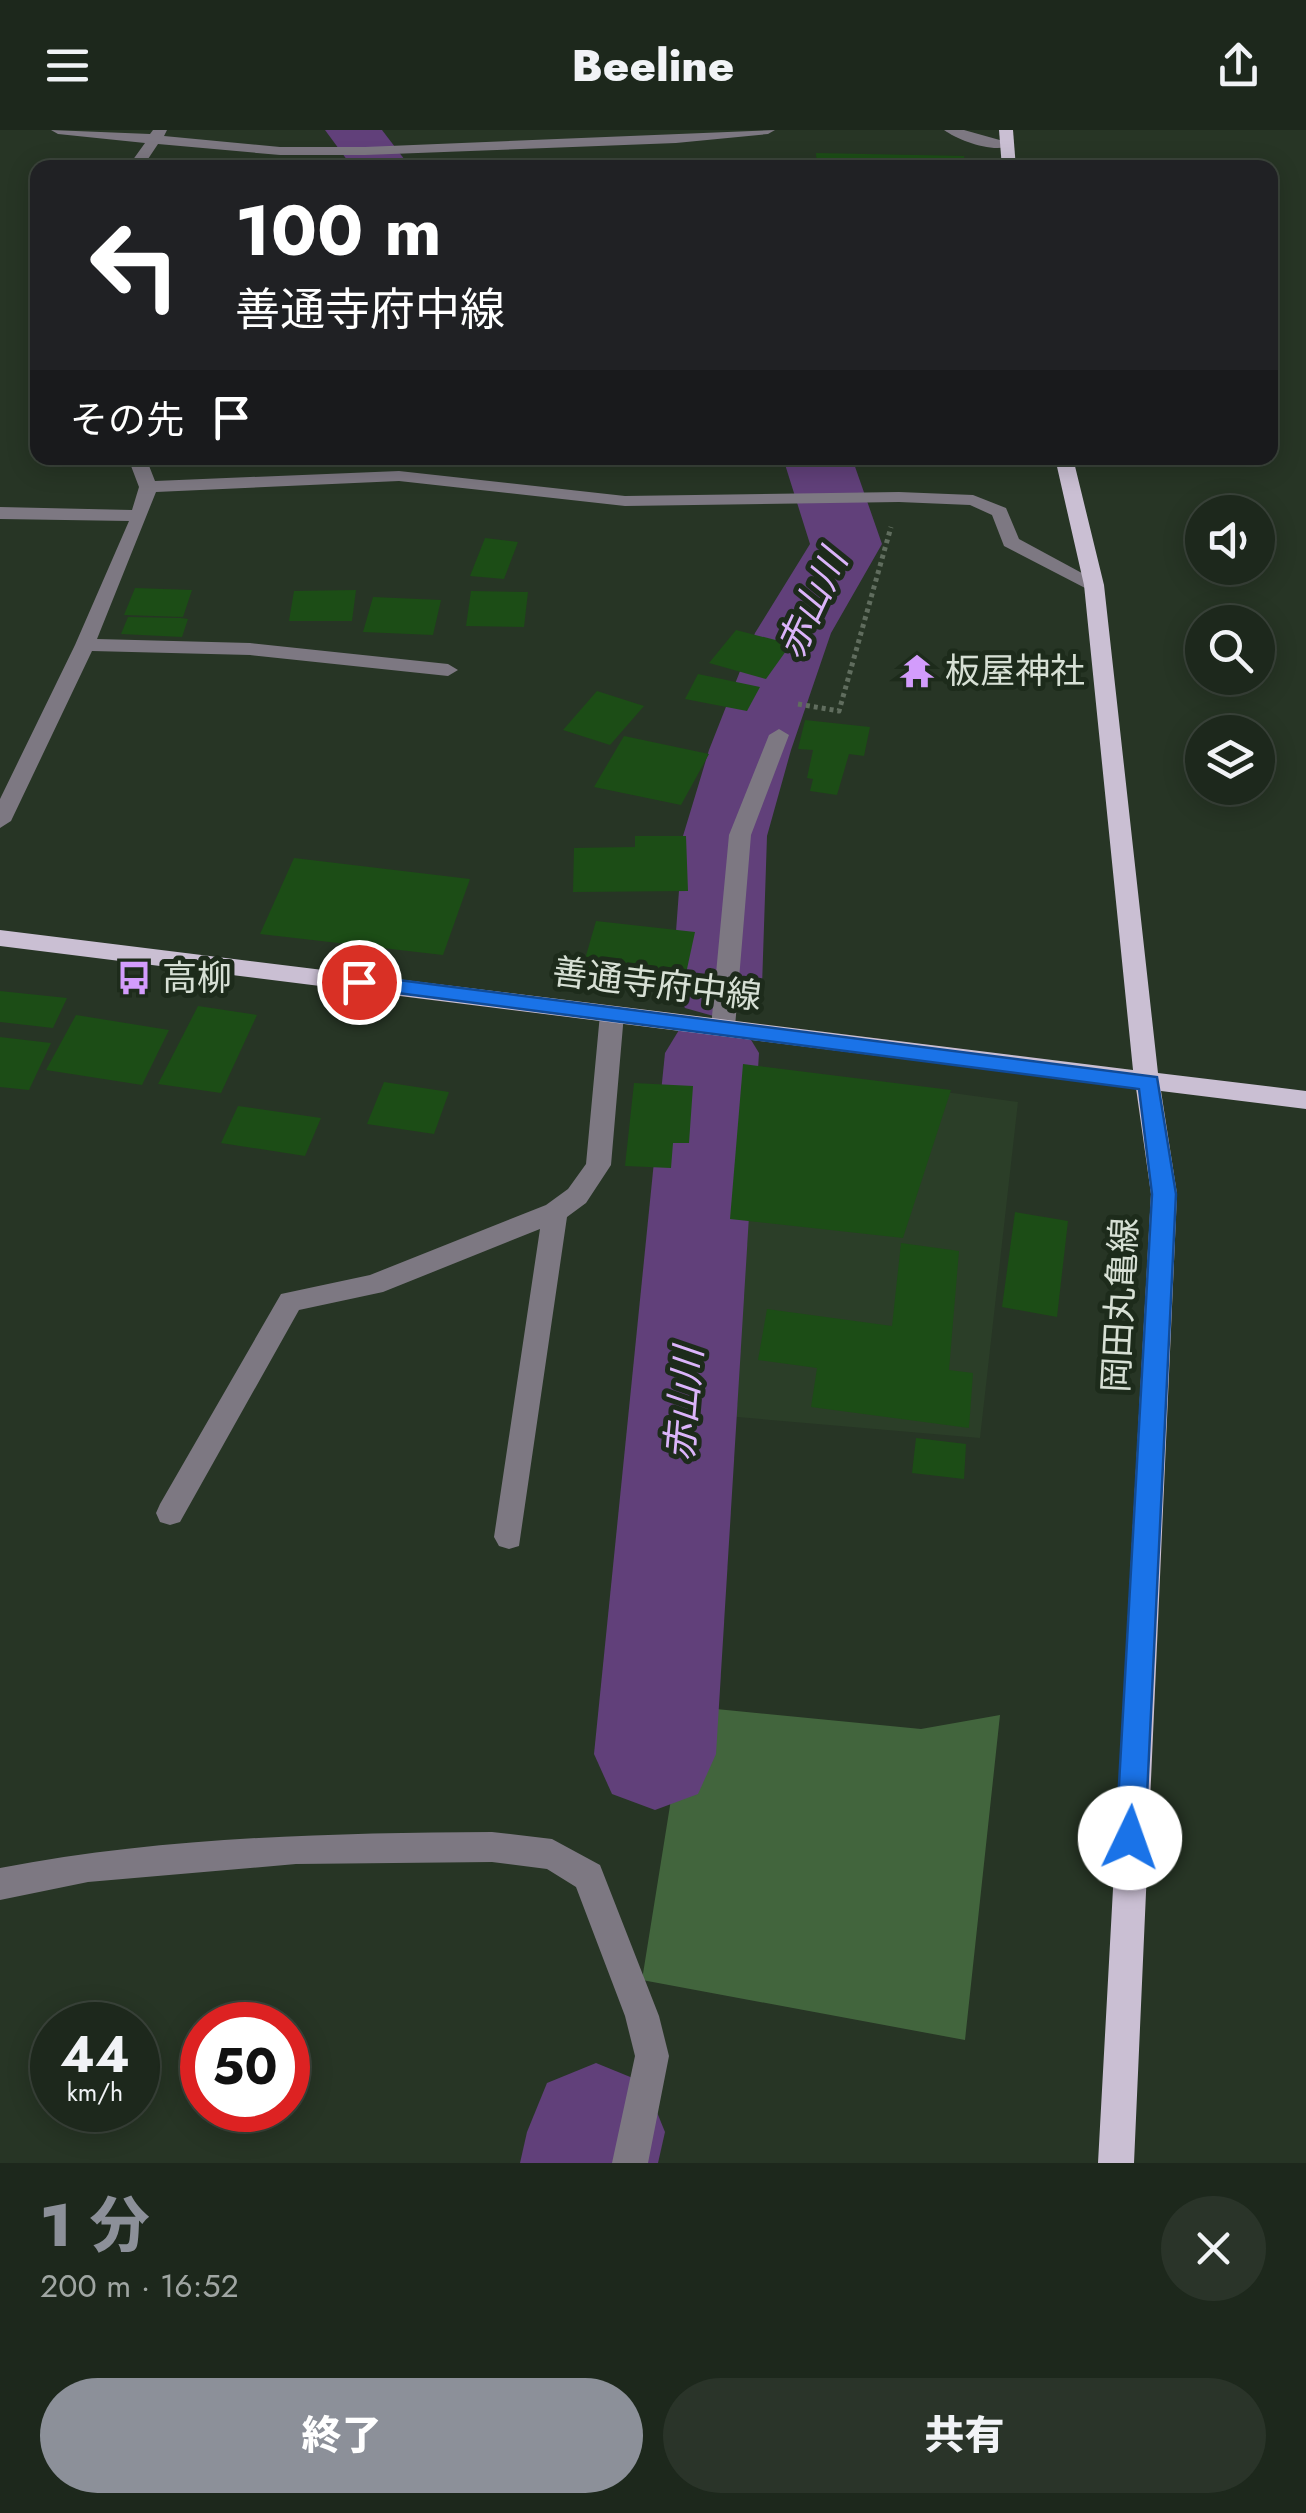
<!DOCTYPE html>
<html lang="ja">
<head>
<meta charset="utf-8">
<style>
	:root { --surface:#1d281c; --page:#2a3429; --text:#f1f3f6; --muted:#a0a6a3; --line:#3b443b; --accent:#8c9099 }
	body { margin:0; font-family:Jost,"Noto Sans JP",sans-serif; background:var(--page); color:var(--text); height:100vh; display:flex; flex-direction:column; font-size:38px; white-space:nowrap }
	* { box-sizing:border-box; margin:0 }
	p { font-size:32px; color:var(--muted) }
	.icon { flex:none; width:55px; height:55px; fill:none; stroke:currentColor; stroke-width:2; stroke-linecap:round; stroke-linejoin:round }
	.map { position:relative; height:2033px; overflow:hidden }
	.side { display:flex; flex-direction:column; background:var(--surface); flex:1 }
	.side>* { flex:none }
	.hud { position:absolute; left:30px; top:30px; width:1248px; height:305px; border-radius:20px; box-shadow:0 5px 25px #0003,0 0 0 2px var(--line); background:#202124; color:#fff; overflow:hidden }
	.fabs { position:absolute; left:1185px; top:365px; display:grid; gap:20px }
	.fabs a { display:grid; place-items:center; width:90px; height:90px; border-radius:50%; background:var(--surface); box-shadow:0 5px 25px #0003,0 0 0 2px var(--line); font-size:50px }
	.speed { position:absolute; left:30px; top:1872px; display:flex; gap:20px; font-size:50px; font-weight:700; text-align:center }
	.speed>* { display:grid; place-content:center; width:130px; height:130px; border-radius:50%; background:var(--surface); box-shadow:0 5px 25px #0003,0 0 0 2px var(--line); line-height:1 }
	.speed small { font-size:25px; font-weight:400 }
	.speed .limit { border:15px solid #d22; background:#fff; color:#111 }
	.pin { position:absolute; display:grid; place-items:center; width:85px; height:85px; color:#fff; margin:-42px; border:5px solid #fff; border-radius:50%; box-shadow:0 2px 10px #0007 }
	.me { position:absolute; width:110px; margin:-55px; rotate:3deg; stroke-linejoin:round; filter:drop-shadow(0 0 8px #0008) }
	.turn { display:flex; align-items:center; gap:35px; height:210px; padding:0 40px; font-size:45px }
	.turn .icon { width:130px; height:130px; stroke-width:2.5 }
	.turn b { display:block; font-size:70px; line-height:85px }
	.then { display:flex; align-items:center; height:95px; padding:0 40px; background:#0003; gap:20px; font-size:38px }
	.round { display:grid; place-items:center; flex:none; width:105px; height:105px; border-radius:52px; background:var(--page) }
	.headline { display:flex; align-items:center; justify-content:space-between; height:170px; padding:0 40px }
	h1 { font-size:60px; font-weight:800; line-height:75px; color:var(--accent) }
	.button { display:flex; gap:20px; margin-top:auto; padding:20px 40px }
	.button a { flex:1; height:115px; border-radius:60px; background:var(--accent); color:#fff; font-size:40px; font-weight:800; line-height:115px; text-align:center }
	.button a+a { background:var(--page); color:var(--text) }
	header { display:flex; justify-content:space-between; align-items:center; height:130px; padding:0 40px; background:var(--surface); font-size:45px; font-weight:800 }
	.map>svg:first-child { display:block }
	.built { fill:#2b3e28 }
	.green { fill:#42653d }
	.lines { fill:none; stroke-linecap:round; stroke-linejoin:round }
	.river { fill:#61407a; fill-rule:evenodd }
	.building { fill:#1c4d16 }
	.path { stroke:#606d5e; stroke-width:5; stroke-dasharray:4 4; stroke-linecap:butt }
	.minor { fill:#7d7882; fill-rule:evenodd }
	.major { fill:#cabfd3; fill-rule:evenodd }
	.route { fill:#1a73e8; stroke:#114b97; stroke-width:2.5 }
	.labels { text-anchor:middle; stroke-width:10; stroke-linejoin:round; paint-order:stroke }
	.poi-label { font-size:35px; fill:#d7e0d5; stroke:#1d2b1b; text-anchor:start }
	.street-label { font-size:35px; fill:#d7e0d5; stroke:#1d2b1b }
	.water-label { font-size:38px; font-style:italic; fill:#dbb4fa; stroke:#1d2b1b }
</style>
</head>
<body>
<header><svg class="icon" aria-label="menu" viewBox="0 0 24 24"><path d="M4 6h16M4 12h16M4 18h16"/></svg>Beeline<svg class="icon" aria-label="share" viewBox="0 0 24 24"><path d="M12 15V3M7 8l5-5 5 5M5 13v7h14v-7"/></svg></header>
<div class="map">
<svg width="1306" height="2033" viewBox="0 0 1306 2033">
	<rect width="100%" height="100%" fill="#273525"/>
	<polygon class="built" points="743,934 1018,972 980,1308 714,1285"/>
	<polygon class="green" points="686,1576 921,1599 1000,1585 965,1910 642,1850"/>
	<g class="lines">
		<g class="river">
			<polygon points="325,0 382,0 411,38 353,38"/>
			<polygon points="783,328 852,328 882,414 831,503 791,620 767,706 762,856 749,878 717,887 685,878 672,856 683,706 709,620 755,503 810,414"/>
			<polygon points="712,890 745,900 759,923 716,1624 698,1664 655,1680 612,1664 594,1624 665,923 679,900"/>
			<polygon points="596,1933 645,1953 665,2002 658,2033 520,2033 527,2002 547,1953"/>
		</g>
	</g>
	<g class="building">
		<polygon points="816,23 964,26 966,38 817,38"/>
		<polygon points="485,408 518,412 504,449 470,446"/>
		<polygon points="135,458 192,460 183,487 124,485"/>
		<polygon points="356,460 352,491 289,491 294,461"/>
		<polygon points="471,461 528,462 524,497 466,496"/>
		<polygon points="373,467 441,470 433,505 363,502"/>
		<polygon points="128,487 181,488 188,489 182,507 121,504"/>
		<polygon points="736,500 791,514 766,549 709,533"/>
		<polygon points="698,544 760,557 747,581 685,569"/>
		<polygon points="597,561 644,576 610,615 563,600"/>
		<polygon points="805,590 870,597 864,626 849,624 837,665 810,661 813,649 807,648 813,620 798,619"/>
		<polygon points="624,606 709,624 681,675 594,657"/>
		<polygon points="635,706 686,706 688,761 573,762 574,718 635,717"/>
		<polygon points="294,728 470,749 443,825 260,804"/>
		<polygon points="596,791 695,802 682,862 579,850"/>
		<polygon points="0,861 67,868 53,898 0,892"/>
		<polygon points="198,876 257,885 221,963 158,954"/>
		<polygon points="76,885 169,900 142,955 46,940"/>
		<polygon points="0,907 51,913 29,960 0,957"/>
		<polygon points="743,934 951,960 903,1108 730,1089"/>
		<polygon points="384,952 449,962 434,1004 367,994"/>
		<polygon points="634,953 693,956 689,1013 673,1013 671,1038 625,1036"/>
		<polygon points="238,976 321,988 305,1026 221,1013"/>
		<polygon points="1015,1082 1068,1091 1057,1187 1002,1177"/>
		<polygon points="901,1113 959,1121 949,1240 973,1243 969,1298 811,1277 817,1238 758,1230 767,1179 892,1196"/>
		<polygon points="916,1308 966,1314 964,1349 912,1343"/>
	</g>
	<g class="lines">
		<polyline class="path" points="798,574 839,581 891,397"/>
		<g class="minor">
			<polygon points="51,0 150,4 153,0 167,0 164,6 280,17 365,17 775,0 768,4 676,13 365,25 280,25 158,14 142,38 127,38 145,13 58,4"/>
			<path d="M944 0H964L1014 14C997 25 959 11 944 0Z"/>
			<polygon points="128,328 146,328 155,351 399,341 625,366 899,362 973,365 1006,378 1019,409 1104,455 1094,461 1087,459 1004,416 992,385 970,375 899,372 625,376 399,351 156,362 97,509 250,513 448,534 458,540 448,546 250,525 92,521 11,691 0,698 0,669 75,515 129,391 0,389 0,377 132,380 139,357"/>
			<polygon points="779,599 789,605 751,705 735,897 723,905 711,897 729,705 769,605"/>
			<polygon points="612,876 624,884 611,1035 586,1073 567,1087 519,1416 509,1419 499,1416 494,1407 540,1099 383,1162 299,1180 180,1392 170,1395 160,1392 156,1383 160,1374 281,1164 370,1145 546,1075 568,1059 586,1034 600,884"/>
			<path d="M492 1702 552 1709 600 1735 659 1886 669 1926 648 2033H612L635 1926 625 1886 576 1757 547 1739 492 1732 296 1734 88 1752 0 1770V1738C163 1707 327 1703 492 1702Z"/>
		</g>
		<g class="major">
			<polygon points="999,0 1013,0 1016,38 1002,38"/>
			<polygon points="1055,328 1073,328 1104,455 1158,943 1306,961 1306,979 1161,961 1177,1064 1134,2033 1098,2033 1151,1064 1136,958 0,816 0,800 1133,940 1084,455"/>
		</g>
	</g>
	<polygon class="route" points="359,845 1157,947 1176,1064 1145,1708 1141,1718 1130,1722 1120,1718 1116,1708 1152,1064 1139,959 351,857 348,852"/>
	<defs>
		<g id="temple-bare" transform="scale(2.7)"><path d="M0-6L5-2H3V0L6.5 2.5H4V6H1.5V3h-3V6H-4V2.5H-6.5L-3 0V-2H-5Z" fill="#d39cfc" stroke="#1d2b1b" stroke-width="2.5" paint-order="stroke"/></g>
		<g id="bus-bare" transform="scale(2.7)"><path d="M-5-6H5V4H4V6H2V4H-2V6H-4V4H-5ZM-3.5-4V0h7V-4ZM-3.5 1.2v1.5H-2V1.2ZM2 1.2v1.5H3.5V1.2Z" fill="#d39cfc" stroke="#1d2b1b" stroke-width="2.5" paint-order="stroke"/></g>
	</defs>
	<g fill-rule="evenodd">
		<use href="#temple-bare" x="917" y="541"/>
		<use href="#bus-bare" x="134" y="848"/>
	</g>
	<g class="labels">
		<g class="poi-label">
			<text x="945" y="553">板屋神社</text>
			<text x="162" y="860">高柳</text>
		</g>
		<g class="street-label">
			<text transform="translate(657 854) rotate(7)" y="12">善通寺府中線</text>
			<text transform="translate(1120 1175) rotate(-87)" y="12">岡田丸亀線</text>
		</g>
		<g class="water-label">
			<text transform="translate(812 474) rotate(-65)" y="13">赤山川</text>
			<text transform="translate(684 1274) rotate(-85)" y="13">赤山川</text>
		</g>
	</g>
</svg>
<div class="fabs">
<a><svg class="icon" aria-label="sound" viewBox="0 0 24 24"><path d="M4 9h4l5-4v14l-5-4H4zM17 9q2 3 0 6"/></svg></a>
<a><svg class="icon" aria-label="search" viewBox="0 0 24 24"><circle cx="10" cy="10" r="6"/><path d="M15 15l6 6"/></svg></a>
<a><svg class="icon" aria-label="layers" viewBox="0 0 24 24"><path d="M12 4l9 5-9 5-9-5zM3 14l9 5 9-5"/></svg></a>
</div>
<div class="speed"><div>44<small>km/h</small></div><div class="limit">50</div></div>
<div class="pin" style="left:359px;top:852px;background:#d93025"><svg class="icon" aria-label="arrive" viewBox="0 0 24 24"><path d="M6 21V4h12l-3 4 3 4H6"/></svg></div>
<svg class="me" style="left:1130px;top:1708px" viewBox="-20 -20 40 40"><circle r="19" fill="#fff"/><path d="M0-13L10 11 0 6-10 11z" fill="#1a73e8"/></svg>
<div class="hud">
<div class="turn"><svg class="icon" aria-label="left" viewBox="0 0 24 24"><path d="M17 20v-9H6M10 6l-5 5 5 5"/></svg><div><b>100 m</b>善通寺府中線</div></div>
<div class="then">その先<svg class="icon" aria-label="arrive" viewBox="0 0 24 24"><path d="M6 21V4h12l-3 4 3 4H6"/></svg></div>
</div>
</div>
<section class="side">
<div class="headline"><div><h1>1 分</h1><p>200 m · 16:52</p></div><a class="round"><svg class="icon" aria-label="close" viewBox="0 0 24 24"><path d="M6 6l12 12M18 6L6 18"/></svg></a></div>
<div class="button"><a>終了</a><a>共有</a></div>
</section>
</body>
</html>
